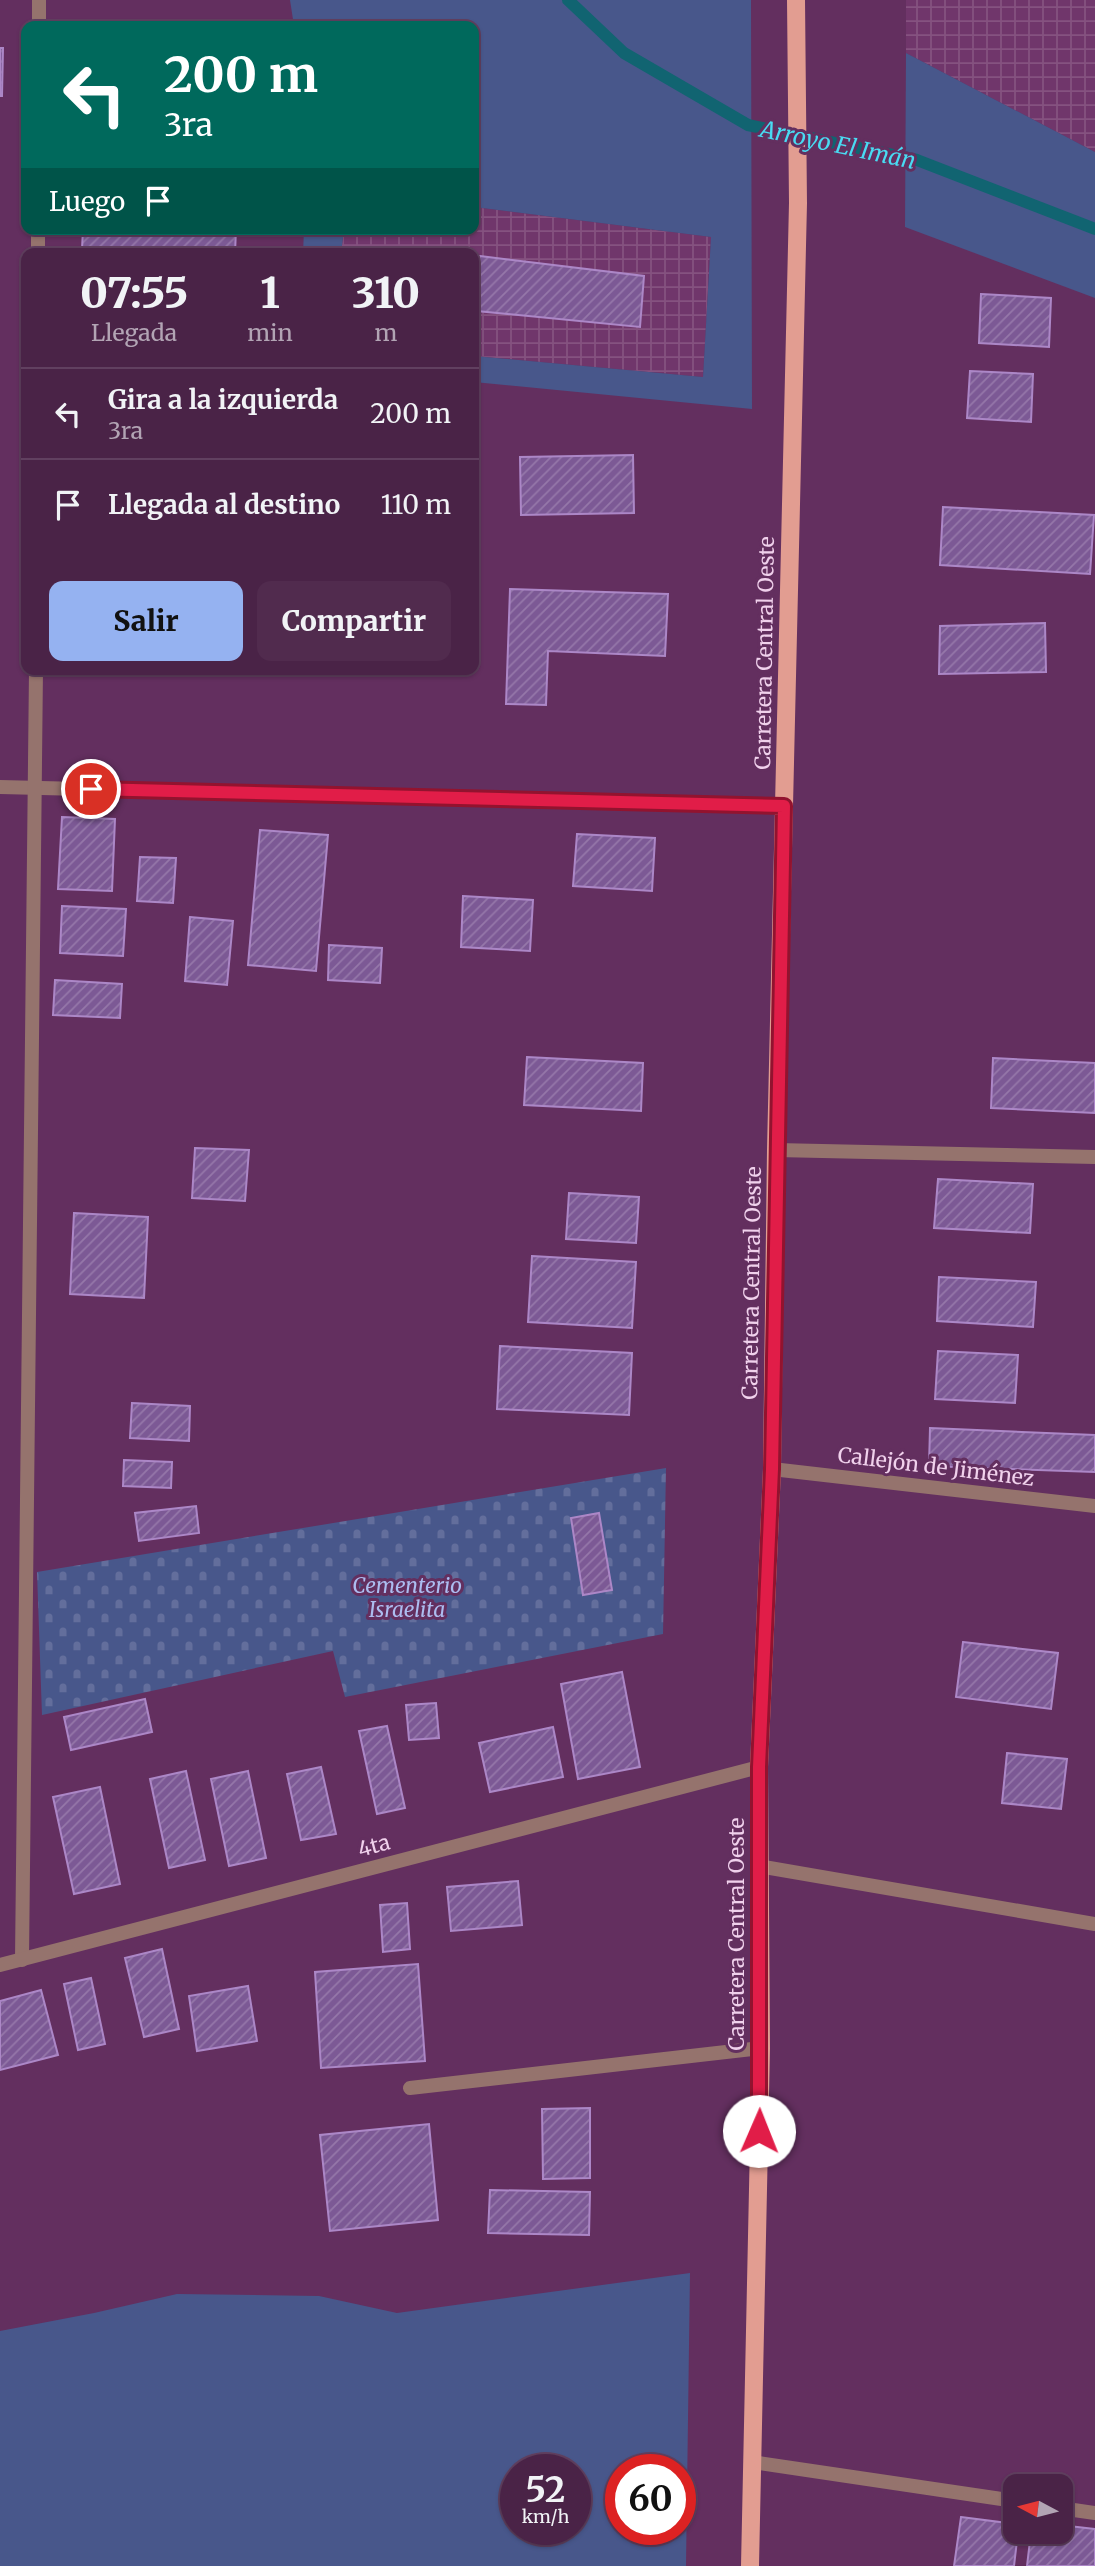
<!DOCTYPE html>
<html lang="es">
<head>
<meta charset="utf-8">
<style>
	:root { --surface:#4a2347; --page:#512b4e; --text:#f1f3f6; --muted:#b2a4b4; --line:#614060; --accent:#95b2f1 }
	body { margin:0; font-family:Merriweather,serif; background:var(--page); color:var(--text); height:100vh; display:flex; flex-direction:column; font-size:26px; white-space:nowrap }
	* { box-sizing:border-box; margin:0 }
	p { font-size:23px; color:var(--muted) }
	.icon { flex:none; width:38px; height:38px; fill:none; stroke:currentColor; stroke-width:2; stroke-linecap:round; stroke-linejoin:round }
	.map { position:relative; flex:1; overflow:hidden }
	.drawer { position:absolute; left:21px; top:248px; width:458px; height:427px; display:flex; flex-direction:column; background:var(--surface); border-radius:14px; box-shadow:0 2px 5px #0004,0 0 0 2px var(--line) }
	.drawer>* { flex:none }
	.guide { position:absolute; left:21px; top:21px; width:458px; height:214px; border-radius:14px; box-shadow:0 2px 5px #0004,0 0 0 2px var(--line); background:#00695c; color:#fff; overflow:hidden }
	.needle { width:46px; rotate:277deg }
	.tools { position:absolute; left:1003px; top:2474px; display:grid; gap:14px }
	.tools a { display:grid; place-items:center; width:70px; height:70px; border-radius:14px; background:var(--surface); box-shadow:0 2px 5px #0004,0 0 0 2px var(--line); font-size:35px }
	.speed { position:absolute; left:500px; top:2454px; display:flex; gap:14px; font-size:35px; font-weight:700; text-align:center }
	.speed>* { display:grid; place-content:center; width:91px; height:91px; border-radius:50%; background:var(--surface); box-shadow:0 2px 5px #0004,0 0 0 2px var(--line); line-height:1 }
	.speed small { font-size:18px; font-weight:400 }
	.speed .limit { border:10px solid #d22; background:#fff; color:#111 }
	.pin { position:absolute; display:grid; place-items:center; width:60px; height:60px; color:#fff; margin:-30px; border:4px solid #fff; border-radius:50%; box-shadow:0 2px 7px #0007 }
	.me { position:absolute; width:77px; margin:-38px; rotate:1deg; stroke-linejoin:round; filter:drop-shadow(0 0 5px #0008) }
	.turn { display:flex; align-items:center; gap:24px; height:147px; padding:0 28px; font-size:32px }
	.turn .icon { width:91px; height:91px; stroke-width:2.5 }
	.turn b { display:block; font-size:49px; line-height:60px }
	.then { display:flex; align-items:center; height:66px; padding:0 28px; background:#0003; gap:14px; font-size:26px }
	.eta { display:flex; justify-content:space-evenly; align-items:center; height:119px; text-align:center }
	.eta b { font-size:42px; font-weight:800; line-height:49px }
	.button { display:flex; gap:14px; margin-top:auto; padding:14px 28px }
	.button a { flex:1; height:80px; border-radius:14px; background:var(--accent); color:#111; font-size:28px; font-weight:800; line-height:80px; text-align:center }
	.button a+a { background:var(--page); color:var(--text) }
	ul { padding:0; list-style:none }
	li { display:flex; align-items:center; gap:21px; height:91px; padding:0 28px; border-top:2px solid var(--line) }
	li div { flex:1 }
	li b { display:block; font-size:26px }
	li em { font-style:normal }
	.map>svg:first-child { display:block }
	.industrial { fill:url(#industrial-grid) }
	.grass { fill:#48578b; fill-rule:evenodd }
	.cemetery { fill:url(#cemetery-stones) }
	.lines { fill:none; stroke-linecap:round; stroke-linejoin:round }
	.stream { stroke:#116471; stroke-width:12 }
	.building { fill:url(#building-hatch); stroke:#ac87c7; stroke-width:2 }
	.service { stroke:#95736d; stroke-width:14 }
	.minor { stroke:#95736d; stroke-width:14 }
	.primary { stroke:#e29d91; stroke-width:18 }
	.route-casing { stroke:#92132f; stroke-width:18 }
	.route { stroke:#e11d48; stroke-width:12 }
	.labels { text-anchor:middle; stroke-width:6; stroke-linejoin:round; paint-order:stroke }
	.street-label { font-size:21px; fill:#f0d1ec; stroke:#632f5f }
	.park-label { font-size:21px; font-style:italic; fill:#acbdf0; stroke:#632f5f }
	.water-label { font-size:23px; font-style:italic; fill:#49dbf2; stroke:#632f5f }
</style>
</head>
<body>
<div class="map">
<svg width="1095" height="2566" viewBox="0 0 1095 2566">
	<defs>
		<pattern id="industrial-grid" width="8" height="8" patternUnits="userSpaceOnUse" patternTransform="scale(1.75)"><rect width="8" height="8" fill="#70366b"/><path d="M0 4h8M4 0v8" fill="none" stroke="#855280"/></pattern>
		<pattern id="cemetery-stones" width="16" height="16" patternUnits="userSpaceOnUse" patternTransform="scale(1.75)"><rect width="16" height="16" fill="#48578b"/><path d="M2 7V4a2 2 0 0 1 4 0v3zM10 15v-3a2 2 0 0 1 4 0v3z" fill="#636e9c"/></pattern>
		<pattern id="building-hatch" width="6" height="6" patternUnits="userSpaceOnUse" patternTransform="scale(1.75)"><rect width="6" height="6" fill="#7c5995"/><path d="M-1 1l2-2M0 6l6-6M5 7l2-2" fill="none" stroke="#9577a9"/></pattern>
	</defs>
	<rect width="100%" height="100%" fill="#632f5f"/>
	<g class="industrial">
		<polygon points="906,0 1095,0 1095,152 906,53"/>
		<polygon points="474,207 711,237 703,377 474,356 474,254 341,254 344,229 474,229"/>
	</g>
	<g class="grass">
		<polygon points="290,0 751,0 752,409 474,382 474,356 703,377 711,237 474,207 474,26 294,26"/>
		<polygon points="906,53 1095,152 1095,298 905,227"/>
		<polygon points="304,229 344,229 341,254 303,254"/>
		<path d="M690 2273 686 2566H0V2331L94 2313 177 2294 319 2296 397 2313ZM576 2469V2529H516V2469ZM621 2469H681V2529H621Z"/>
	</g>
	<polygon class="cemetery" points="666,1468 663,1634 345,1697 333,1651 42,1715 37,1572"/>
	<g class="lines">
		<polyline class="stream" points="568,0 624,53 748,125 917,160 1095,229"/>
	</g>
	<g class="building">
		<polygon points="94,23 153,26 94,26"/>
		<polygon points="0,48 3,48 2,96 0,96"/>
		<polygon points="83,229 236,229 235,254 167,254 82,249"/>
		<polygon points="480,256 644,276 640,327 477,311"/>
		<polygon points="981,294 1051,298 1049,347 979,343"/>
		<polygon points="970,371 1033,374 1031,422 967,418"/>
		<polygon points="633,455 634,513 521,515 520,457"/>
		<polygon points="943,507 1094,515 1090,574 940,565"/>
		<polygon points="510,589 668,594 665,656 548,651 546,705 506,704"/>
		<polygon points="1045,623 1046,672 939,674 940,626"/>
		<polygon points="62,817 115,819 112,891 58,889"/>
		<polygon points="260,830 328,835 316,971 248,965"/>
		<polygon points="577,834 655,838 652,891 573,886"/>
		<polygon points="140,857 176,858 173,903 137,901"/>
		<polygon points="463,896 533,900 530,951 461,947"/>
		<polygon points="62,906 126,909 123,956 60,953"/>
		<polygon points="190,917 233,921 227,985 185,981"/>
		<polygon points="329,945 382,948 380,983 328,980"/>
		<polygon points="55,980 122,984 120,1018 53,1015"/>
		<polygon points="527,1057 643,1063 641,1111 524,1105"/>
		<polygon points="993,1058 1095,1063 1095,1113 991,1108"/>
		<polygon points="195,1148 249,1150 245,1201 192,1198"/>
		<polygon points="938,1179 1033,1184 1030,1233 934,1228"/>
		<polygon points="569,1193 639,1197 636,1243 566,1239"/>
		<polygon points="74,1213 148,1217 144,1298 70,1294"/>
		<polygon points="532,1256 636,1262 632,1328 528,1322"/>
		<polygon points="939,1277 1036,1282 1033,1327 937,1321"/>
		<polygon points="500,1346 632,1353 629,1415 497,1409"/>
		<polygon points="938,1351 1018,1355 1015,1403 935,1399"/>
		<polygon points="132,1403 190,1406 189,1441 130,1438"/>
		<polygon points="930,1428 1095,1435 1095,1472 929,1466"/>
		<polygon points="124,1460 172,1462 171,1488 123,1486"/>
		<polygon points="196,1506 199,1533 139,1541 135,1513"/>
		<polygon points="599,1513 612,1590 583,1595 571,1518"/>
		<polygon points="963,1642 1058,1653 1051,1709 956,1697"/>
		<polygon points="622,1672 640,1767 578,1779 561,1684"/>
		<polygon points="145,1699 152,1732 71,1750 64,1717"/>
		<polygon points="436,1703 439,1738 409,1740 406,1705"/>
		<polygon points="387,1726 405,1808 377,1814 359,1731"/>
		<polygon points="553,1727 563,1777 490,1792 479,1743"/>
		<polygon points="1007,1753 1067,1759 1061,1809 1002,1803"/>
		<polygon points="321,1767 336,1834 301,1840 287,1774"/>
		<polygon points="186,1771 205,1860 169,1868 150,1779"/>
		<polygon points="248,1771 266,1858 229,1866 211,1779"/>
		<polygon points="100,1787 120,1884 74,1894 53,1797"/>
		<polygon points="518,1881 522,1925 451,1931 447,1887"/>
		<polygon points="407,1903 410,1949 383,1952 380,1905"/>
		<polygon points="162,1949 179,2029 144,2037 125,1958"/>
		<polygon points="418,1964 425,2061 321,2068 315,1972"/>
		<polygon points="91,1978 105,2044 78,2050 64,1984"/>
		<polygon points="248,1986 257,2041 197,2051 189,1996"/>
		<polygon points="41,1990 58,2055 0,2070 0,2001"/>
		<polygon points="590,2108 590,2178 543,2179 542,2109"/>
		<polygon points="429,2124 438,2220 330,2231 320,2135"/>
		<polygon points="490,2190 590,2192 589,2235 488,2233"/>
		<polygon points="961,2517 1015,2524 1015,2532 1018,2532 1014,2566 954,2566"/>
		<polygon points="1060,2525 1095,2529 1095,2566 1027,2566 1031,2532 1060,2532"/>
	</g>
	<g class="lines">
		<g class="service">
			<polyline points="776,1150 1095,1157"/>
			<polyline points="758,1866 1095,1924"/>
			<polyline points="410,2088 761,2048"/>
			<polyline points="752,2462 1015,2501"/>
			<polyline points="1060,2508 1095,2513"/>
		</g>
		<g class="minor">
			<polyline points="39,26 39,0"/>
			<polyline points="38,254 38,229"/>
			<polyline points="0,787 784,806"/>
			<polyline points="772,1469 1095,1506"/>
			<polyline points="22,1960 36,670"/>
			<polyline points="0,1965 759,1767"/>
		</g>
		<polyline class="primary" points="750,2566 761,2048 759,1767 772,1469 776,1150 798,203 796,0"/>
	</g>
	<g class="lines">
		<g class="route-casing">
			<polyline id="route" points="91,789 784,806 772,1469 759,1767 759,2131"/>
		</g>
		<use href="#route" class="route"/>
	</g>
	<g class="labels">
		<g class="street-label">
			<text transform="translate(765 653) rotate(-89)" y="7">Carretera Central Oeste</text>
			<text transform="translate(752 1283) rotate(-89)" y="7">Carretera Central Oeste</text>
			<text transform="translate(936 1467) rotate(7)" y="7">Callejón de Jiménez</text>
			<text transform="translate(374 1846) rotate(-15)" y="7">4ta</text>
			<text transform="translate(737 1934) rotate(-90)" y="7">Carretera Central Oeste</text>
		</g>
		<g class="park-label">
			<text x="407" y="1593">Cementerio<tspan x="407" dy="24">Israelita</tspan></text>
		</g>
		<g class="water-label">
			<text transform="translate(838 145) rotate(12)" y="8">Arroyo El Imán</text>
		</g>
	</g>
</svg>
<div class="tools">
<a><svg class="needle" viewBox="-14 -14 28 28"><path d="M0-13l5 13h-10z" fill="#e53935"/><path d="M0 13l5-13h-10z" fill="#b2a4b4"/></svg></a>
</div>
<div class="speed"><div>52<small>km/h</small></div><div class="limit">60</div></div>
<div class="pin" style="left:91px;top:789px;background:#d93025"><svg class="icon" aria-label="arrive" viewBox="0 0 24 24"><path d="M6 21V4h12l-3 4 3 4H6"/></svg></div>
<svg class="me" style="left:759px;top:2131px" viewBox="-20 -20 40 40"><circle r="19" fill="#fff"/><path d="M0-13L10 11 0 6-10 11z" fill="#e11d48"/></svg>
<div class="guide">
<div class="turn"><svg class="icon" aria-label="left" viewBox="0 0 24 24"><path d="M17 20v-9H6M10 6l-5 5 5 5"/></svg><div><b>200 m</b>3ra</div></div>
<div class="then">Luego<svg class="icon" aria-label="arrive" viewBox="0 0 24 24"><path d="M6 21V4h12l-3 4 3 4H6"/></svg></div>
</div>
<section class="drawer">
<div class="eta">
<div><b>07:55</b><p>Llegada</p></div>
<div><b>1</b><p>min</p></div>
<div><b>310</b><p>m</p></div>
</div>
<ul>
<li><svg class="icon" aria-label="left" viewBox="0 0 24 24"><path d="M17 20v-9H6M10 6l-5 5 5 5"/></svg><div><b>Gira a la izquierda</b><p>3ra</p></div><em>200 m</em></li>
<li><svg class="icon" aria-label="arrive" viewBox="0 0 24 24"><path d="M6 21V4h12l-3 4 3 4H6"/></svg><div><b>Llegada al destino</b></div><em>110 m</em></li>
</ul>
<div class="button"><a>Salir</a><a>Compartir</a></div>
</section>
</div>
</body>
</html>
